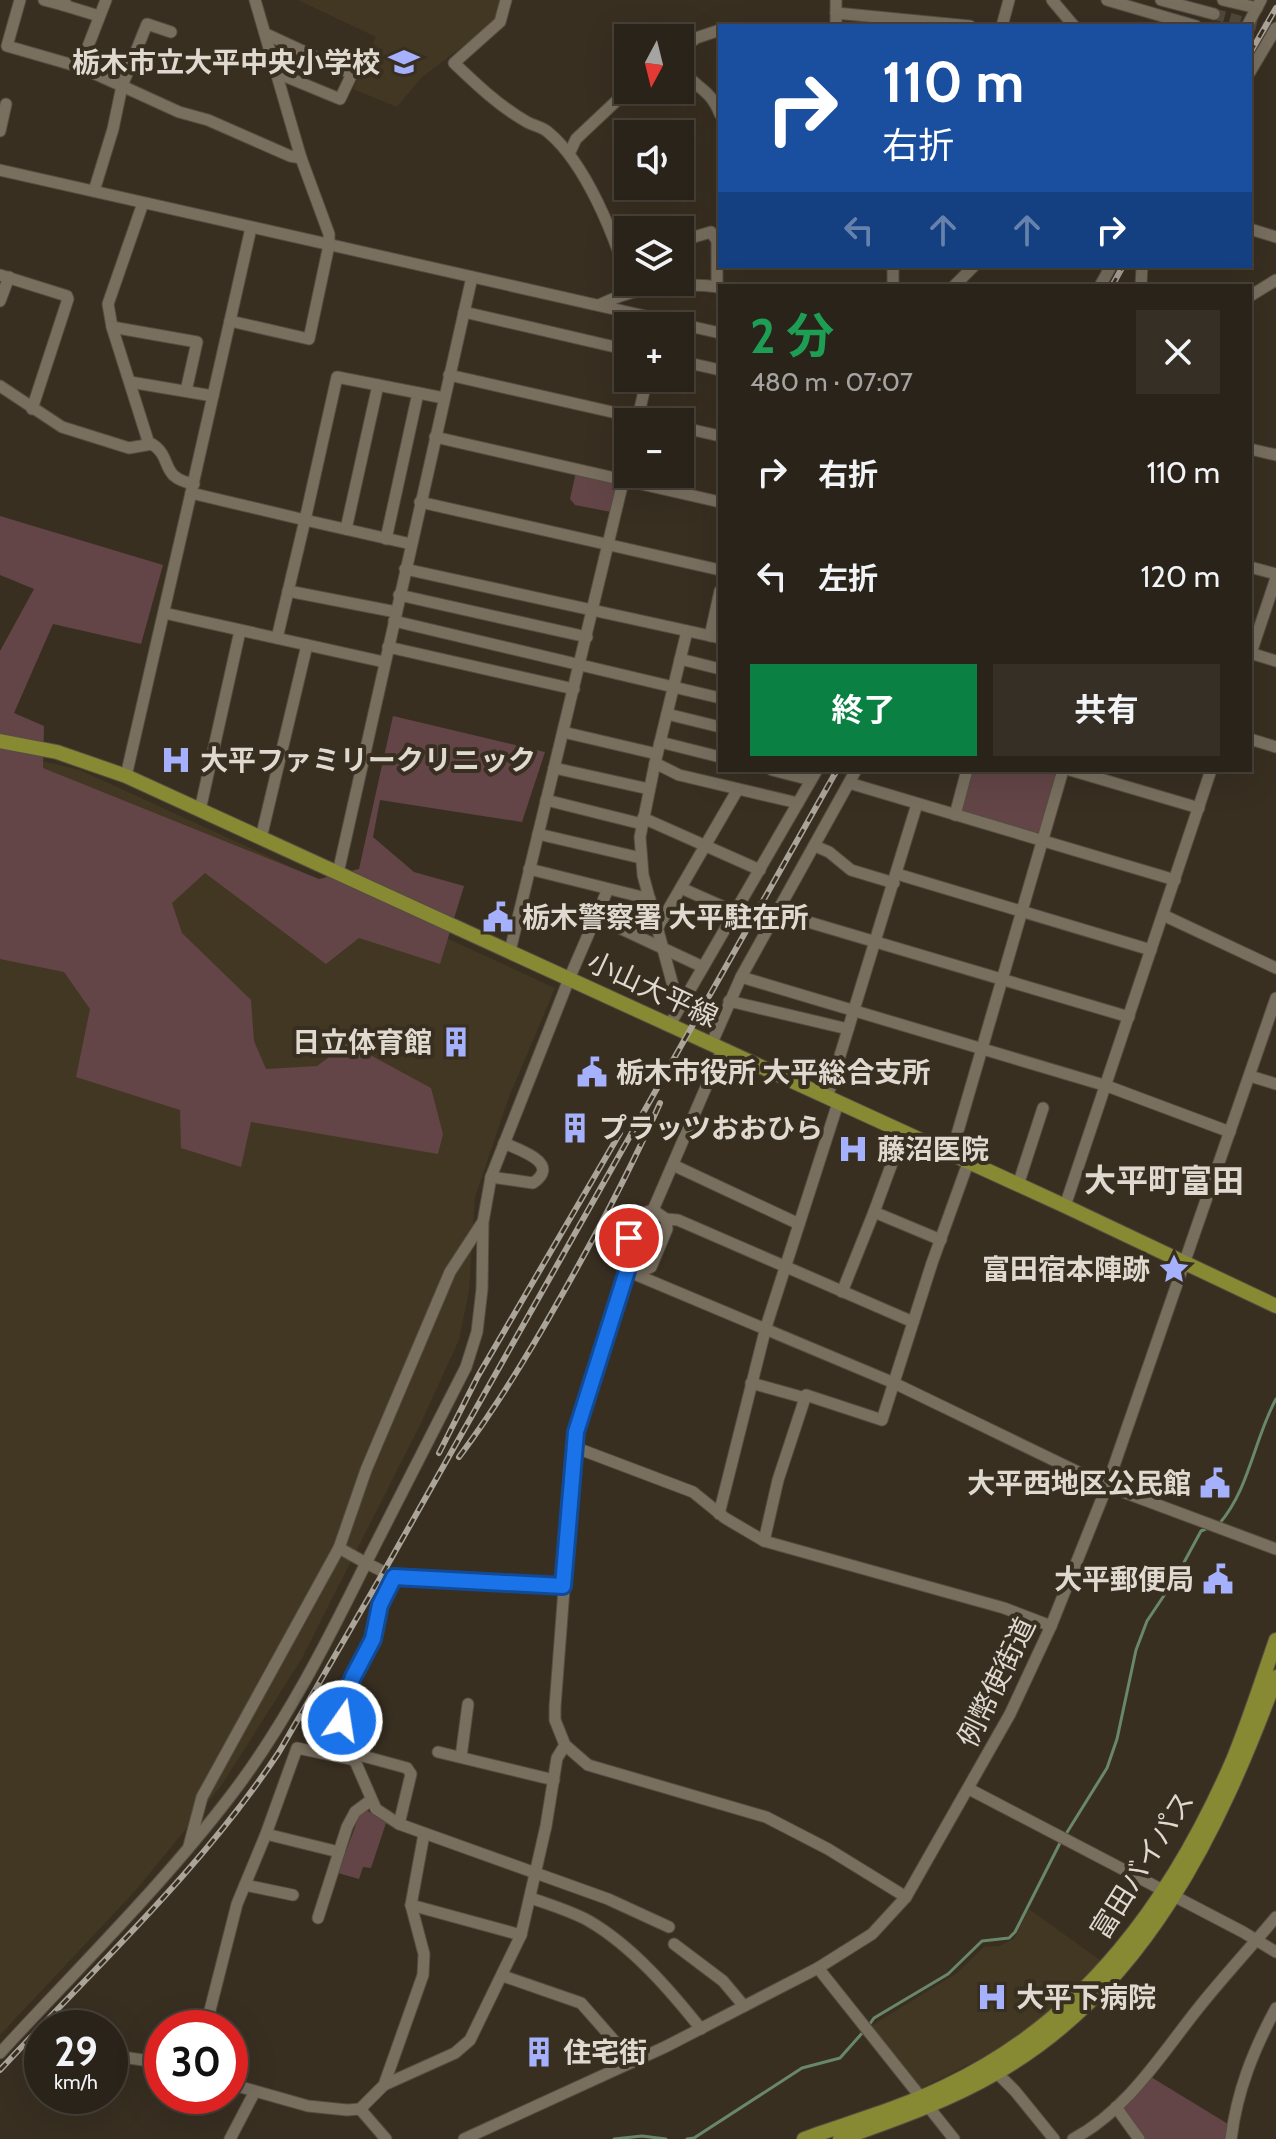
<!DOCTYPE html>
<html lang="ja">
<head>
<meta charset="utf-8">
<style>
	:root { --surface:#2a2319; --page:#362f26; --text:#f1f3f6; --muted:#a5a4a2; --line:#464038; --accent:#0b8043 }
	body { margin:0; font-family:Cabin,"Noto Sans JP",sans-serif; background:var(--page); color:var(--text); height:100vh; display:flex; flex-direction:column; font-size:30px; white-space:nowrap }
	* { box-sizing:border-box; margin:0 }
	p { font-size:26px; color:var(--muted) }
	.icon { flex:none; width:44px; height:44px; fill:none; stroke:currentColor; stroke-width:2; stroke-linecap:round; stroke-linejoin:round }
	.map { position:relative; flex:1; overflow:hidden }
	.panel { position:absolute; left:718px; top:284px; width:534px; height:488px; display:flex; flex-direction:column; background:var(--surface); border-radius:0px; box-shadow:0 8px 32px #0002,0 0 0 2px var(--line) }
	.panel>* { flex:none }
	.guide { position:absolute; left:718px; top:24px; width:534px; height:244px; border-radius:0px; box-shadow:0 8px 32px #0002,0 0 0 2px var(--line); background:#1a4fa0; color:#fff; overflow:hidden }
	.needle { width:52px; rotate:187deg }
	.controls { position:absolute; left:614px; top:24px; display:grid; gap:16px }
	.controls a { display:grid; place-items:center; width:80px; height:80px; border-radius:0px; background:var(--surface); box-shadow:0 8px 32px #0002,0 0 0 2px var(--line); font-size:40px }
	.speed { position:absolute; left:24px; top:2010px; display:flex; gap:16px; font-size:40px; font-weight:700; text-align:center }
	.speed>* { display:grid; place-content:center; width:104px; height:104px; border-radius:50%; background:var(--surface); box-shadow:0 8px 32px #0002,0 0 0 2px var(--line); line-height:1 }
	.speed small { font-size:20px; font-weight:400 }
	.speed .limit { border:12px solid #d22; background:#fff; color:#111 }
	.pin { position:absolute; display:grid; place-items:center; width:68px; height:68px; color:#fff; margin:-34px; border:4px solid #fff; border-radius:50%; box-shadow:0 2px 8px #0007 }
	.me { position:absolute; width:88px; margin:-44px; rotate:13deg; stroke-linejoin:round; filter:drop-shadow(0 0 6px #0008) }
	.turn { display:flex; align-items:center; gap:28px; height:168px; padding:0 32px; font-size:36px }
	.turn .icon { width:104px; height:104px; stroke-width:2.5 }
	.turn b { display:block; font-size:56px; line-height:68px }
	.lanes { display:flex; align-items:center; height:76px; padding:0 32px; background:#0003; justify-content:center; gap:40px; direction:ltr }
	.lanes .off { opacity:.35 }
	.round { display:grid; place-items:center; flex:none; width:84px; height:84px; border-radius:0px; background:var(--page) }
	.head { display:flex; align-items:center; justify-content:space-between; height:136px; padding:0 32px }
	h1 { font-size:48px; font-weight:700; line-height:60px; color:#1e9e55 }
	.primary-button { display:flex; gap:16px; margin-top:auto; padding:16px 32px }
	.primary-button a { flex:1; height:92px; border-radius:0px; background:var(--accent); color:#fff; font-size:32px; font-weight:700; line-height:92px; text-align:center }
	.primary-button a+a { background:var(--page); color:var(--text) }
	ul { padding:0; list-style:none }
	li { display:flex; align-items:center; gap:24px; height:104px; padding:0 32px }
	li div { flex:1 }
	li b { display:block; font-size:30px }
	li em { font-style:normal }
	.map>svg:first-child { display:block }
	.built { fill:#423722 }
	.green { fill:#634547 }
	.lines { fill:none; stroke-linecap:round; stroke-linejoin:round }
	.stream { stroke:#69876b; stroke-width:3 }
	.minor-tunnel { stroke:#51483b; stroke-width:11; stroke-dasharray:11 5.5; stroke-linecap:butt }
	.minor-casing { stroke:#554d41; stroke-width:13 }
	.major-casing { stroke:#554d41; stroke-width:16 }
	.minor { stroke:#786f5f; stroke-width:11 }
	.major { stroke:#888a33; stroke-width:14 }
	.rail-casing { stroke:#aba499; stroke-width:6 }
	.rail { stroke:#382f21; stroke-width:3; stroke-dasharray:9; stroke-linecap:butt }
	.route-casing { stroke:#114b97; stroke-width:20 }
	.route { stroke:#1a73e8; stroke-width:14 }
	.labels { text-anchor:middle; stroke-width:8; stroke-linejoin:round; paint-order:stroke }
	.poi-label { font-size:28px; font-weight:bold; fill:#dfd9d0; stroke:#382f21; text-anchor:start }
	.street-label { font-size:28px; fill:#dfd9d0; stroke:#382f21 }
	.quarter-label { font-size:32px; font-weight:bold; fill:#dfd9d0; stroke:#382f21 }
</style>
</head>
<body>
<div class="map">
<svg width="1276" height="2139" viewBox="0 0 1276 2139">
	<rect width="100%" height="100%" fill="#382f21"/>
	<g class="built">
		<polygon points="298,0 501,0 497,18 488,27 421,78 397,107 353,89 376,37"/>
		<polygon points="0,751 80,770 555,988 509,1097 475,1197 469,1291 459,1340 419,1427 301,1660 221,1786 136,1890 0,2035"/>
		<polygon points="1029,1909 1101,1961 1031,2028 982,2058 921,2088 916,2085 871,2026 957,1973 984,1947 999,1946 1014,1939"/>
	</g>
	<g class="green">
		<polygon points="576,472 617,484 611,512 575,505 570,499"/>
		<polygon points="0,516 163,565 141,644 53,624 14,713 44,726 43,768 319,879 359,869 393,716 545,752 522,822 380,800 373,837 414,872 464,886 440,964 359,938 326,964 205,873 172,903 182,933 251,1000 254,1041 266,1069 317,1066 348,1043 431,1088 443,1134 438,1154 251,1122 241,1167 181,1148 180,1110 76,1077 90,1009 64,972 0,959 0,651 34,589 0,575"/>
		<polygon points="971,770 1058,771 1042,830 1038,833 959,812"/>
		<polygon points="361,1811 368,1811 386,1823 371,1868 363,1867 359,1879 338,1873"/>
		<polygon points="1151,2077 1228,2124 1225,2139 1142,2139 1124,2113 1126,2104"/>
	</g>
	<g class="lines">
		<g class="stream">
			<path d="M1219 1524C1250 1488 1254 1439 1276 1399"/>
			<polyline points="1066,1834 1107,1768 1117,1739 1136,1650 1147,1621 1175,1579 1201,1531 1208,1528"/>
			<polyline points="869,2025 874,2018 948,1974 982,1941 1009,1938 1015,1932 1061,1841"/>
			<polyline points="614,2139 642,2136 666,2139"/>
			<polyline points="687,2139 694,2138 802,2068 840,2058 864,2031"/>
		</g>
		<polyline class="minor-tunnel" points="1214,14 1276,31"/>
		<g class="minor-casing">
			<g id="minor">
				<polyline points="20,0 7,46 80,67"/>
				<polyline points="44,0 63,5"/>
				<polyline points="65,0 63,5 99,16"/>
				<path d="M506 0 500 22 454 63C476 84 500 107 527 122 534 126 543 127 549 133 586 164 614 235 628 280"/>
				<polyline points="1052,0 1074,26"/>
				<polyline points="1107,0 1196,26"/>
				<polyline points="1161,0 1214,14"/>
				<polyline points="1223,0 1257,8"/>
				<polyline points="836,13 836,0"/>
				<polyline points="836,26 836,13 970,26"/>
				<polyline points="1002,26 1009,0"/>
				<polyline points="1247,26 1261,0"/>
				<polyline points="171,32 147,24 122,86 179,112 208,120 290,156 301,158"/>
				<polyline points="266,34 352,74 340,99 277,73"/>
				<polyline points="680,51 696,38 720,30"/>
				<path d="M680 66C694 89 709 86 720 114"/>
				<polyline points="1250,72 1276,28"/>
				<polyline points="0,131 6,104"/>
				<polyline points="569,154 576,139 628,90"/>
				<polyline points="0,170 720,333"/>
				<polyline points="94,191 113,129 122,86 80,67 106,0"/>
				<polyline points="143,203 108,304 112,327 149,444"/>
				<polyline points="251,228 191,493 305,520 277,638"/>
				<polyline points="1250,229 1276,237"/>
				<polyline points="680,241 711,232 718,242"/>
				<polyline points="0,275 67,296 68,299 32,409"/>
				<polyline points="893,286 893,266"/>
				<polyline points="954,286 974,266"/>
				<polyline points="1100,286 1111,266"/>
				<polyline points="1141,286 1142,266"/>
				<polyline points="717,287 717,242 720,241"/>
				<polyline points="1250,296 1276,280"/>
				<polyline points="0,301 9,277"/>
				<path d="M599 305C636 287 679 282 720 287"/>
				<polyline points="464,312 628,350"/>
				<polyline points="230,321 309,339 329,245 329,234 301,158 255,0"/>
				<polyline points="112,327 197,342 186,391"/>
				<polyline points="680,361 720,370"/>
				<polyline points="449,375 656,422"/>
				<polyline points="130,382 213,396"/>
				<path d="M0 386 62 427 129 448 152 444C174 458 158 477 194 484"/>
				<polyline points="637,422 647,378"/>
				<polyline points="680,427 720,436"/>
				<polyline points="435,437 720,502"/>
				<polyline points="1250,449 1276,455"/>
				<polyline points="420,502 720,570"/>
				<polyline points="346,529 378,385"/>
				<polyline points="386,539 418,393"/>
				<polyline points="411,544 305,520 337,377 444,398"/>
				<polyline points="1250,567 1276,574"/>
				<polyline points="405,569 720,638"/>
				<polyline points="288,591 396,612"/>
				<polyline points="399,595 587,637"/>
				<polyline points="164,613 384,662"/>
				<polyline points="394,621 720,698"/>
				<polyline points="710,636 720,591"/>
				<polyline points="388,647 574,689"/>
				<polyline points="1250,653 1276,661"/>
				<polyline points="1250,656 1276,578"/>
				<polyline points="680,659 720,669"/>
				<polyline points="667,714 720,727"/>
				<polyline points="563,732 657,754"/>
				<polyline points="1250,739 1276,747"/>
				<polyline points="660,742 720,757"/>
				<polyline points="655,763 679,775 798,803"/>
				<polyline points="554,768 649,789"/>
				<polyline points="772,770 811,780"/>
				<polyline points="1070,770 1199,808"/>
				<polyline points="126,776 191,493"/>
				<polyline points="849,783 1175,880"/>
				<polyline points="546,800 642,824"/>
				<polyline points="200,810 240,631"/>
				<polyline points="955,815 967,770"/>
				<polyline points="643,818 760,870"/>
				<polyline points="538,834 641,858"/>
				<polyline points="261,838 307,645"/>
				<polyline points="815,846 829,852 851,870 894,883"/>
				<polyline points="529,869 650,899"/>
				<polyline points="338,873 472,277"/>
				<polyline points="897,874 1151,950"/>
				<polyline points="681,888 735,912"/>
				<polyline points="778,913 1129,1017"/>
				<polyline points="1163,915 1276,968"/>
				<polyline points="596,917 703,967"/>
				<polyline points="658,927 738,789"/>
				<polyline points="510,951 628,461"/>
				<polyline points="741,977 1107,1086 1230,1132"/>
				<polyline points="729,1001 848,1029"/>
				<polyline points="679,1008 643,875 640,837 655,763 687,631"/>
				<polyline points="669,1026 817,770"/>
				<polyline points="711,1045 741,977 856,770"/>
				<path d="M722 1050 653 1210 641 1214C630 1230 615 1254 627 1271L894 1383 1107 1486 1276 1549"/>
				<polyline points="1250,1076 1276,1084"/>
				<polyline points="827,1098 917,804"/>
				<polyline points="951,1155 1063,770"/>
				<polyline points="673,1165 799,1224"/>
				<path d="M491 1177 533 1183C562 1163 519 1150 504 1143"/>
				<polyline points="1018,1185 1043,1108"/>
				<polyline points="1065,1206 1211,770"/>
				<polyline points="874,1212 895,1155"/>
				<polyline points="666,1219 678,1220 913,1322"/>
				<polyline points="627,1271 576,1432 555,1707 555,1720 565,1745 588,1765 766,1817 828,1849 906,1897"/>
				<polyline points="635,1274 651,1267 667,1229 666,1219 653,1210"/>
				<polyline points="842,1292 874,1212 941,1240"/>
				<polyline points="751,1383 805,1398"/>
				<polyline points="574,1447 693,1492 725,1518 764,1541 1004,1608 1051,1626"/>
				<polyline points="719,1514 766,1327 838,1103"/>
				<polyline points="764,1541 778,1480 806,1395 882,1420 932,1263 968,1163"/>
				<polyline points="339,1548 366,1563 466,1367 477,1332 482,1289 483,1222 491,1177 569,979 608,889"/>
				<polyline points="563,1586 394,1577 380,1605 373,1639 353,1677 341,1707 345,1738 376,1809 399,1824 608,1899 669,1927"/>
				<polyline points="438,1752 554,1780"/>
				<polyline points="352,1753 407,1768 411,1774 399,1824"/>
				<polyline points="461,1757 468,1704"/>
				<polyline points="969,1789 1243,1932 1276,1952"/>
				<polyline points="266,1834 339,1852"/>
				<polyline points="189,1846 202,1797 339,1548 366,1470 450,1272 482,1223"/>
				<polyline points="245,1885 293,1895"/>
				<path d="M531 1898C550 1905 571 1911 589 1921 632 1946 670 1990 701 2029"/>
				<polyline points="411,1905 521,1935"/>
				<polyline points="318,1918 347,1827 355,1812 371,1800"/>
				<polyline points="674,1944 723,1981 744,2006"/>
				<polyline points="818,1968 954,2139"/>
				<polyline points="503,1976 581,2003 633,2062"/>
				<polyline points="202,2028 208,2018 237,1904 266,1834 297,1748 355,1760"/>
				<path d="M0 2053C78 1968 162 1886 232 1794 286 1723 327 1642 366 1563L394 1577"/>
				<polyline points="110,2055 162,2063"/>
				<polyline points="997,2073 1015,2091 1054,2139"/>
				<polyline points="230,2084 308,2106 347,2110 360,2109 384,2085 423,1975 424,1954 411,1905 424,1834"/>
				<polyline points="384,2085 455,2053 470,2040 521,1935 546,1826 557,1758 565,1745"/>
				<polyline points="1116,2107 1139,2139"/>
				<polyline points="360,2109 386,2139"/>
				<polyline points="230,2139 254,2093"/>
				<polyline points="464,2139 665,2047 818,1968 872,1934 906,1897 1010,1714 1051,1626 1107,1486 1276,998"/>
				<path d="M1073 2139C1128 2110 1162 2053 1200 2006 1224 1976 1251 1947 1276 1917"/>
				<path d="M1231 2139C1237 2091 1253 2051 1276 2008"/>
			</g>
		</g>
		<g class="major-casing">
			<g id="major">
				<polyline points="0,741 57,752 126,776 1065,1206 1276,1306"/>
				<path d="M804 2139C851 2122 901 2108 946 2086 1086 2020 1173 1898 1233 1760 1249 1721 1262 1680 1276 1640"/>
				<path d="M840 2139C893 2120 946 2102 996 2073 1144 1989 1219 1831 1276 1677"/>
			</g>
		</g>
		<use href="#minor" class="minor"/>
		<use href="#major" class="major"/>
		<g class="rail-casing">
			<g id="rail">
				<polyline points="1250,53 1276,8"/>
				<polyline points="1112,286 1123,266"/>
				<polyline points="439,1453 478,1376 620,1133"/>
				<path d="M459 1457C498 1405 531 1350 563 1293 598 1231 631 1169 660 1103"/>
				<path d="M0 2070C95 1967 201 1870 279 1752L383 1573 837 770"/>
			</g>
		</g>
		<use href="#rail" class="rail"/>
	</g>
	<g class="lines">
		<g class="route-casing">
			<polyline id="route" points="342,1721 341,1707 353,1677 373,1639 380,1605 394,1577 563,1586 576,1432 627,1271 622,1258 629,1238"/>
		</g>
		<use href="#route" class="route"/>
	</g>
	<defs>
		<g id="school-bare" transform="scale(2.4)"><path d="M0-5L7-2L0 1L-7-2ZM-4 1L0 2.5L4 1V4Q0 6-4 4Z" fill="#a5b1fc" stroke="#382f21" stroke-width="2.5" paint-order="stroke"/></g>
		<g id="hospital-bare" transform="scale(2.4)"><path d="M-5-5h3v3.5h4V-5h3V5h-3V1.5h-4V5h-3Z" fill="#a5b1fc" stroke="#382f21" stroke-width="2.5" paint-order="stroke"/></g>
		<g id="civic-bare" transform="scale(2.4)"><path d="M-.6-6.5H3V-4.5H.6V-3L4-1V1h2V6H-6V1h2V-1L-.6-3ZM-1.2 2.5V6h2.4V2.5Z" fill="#a5b1fc" stroke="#382f21" stroke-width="2.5" paint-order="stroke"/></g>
		<g id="building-bare" transform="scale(2.4)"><path d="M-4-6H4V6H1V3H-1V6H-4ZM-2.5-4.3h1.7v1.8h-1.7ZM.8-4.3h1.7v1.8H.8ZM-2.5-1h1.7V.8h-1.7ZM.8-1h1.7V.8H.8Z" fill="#a5b1fc" stroke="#382f21" stroke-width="2.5" paint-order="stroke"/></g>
		<g id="sight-bare" transform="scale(2.4)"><path d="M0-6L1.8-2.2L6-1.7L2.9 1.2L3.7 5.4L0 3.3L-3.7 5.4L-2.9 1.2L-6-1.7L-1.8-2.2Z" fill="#a5b1fc" stroke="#382f21" stroke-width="2.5" paint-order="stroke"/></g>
	</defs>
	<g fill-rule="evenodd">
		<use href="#school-bare" x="404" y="62"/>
		<use href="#hospital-bare" x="176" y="760"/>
		<use href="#civic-bare" x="498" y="917"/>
		<use href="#building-bare" x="456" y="1042"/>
		<use href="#civic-bare" x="592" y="1072"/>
		<use href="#building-bare" x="575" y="1128"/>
		<use href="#hospital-bare" x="853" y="1149"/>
		<use href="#sight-bare" x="1174" y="1269"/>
		<use href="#civic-bare" x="1215" y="1483"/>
		<use href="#civic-bare" x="1218" y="1579"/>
		<use href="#hospital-bare" x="992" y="1997"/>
		<use href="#building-bare" x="539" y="2052"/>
	</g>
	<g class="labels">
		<g class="poi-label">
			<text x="380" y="72" text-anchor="end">栃木市立大平中央小学校</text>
			<text x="200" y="770">大平ファミリークリニック</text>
			<text x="522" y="927">栃木警察署 大平駐在所</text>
			<text x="432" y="1052" text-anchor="end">日立体育館</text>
			<text x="616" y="1082">栃木市役所 大平総合支所</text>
			<text x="599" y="1138">プラッツおおひら</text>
			<text x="877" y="1159">藤沼医院</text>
			<text x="1150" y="1279" text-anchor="end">富田宿本陣跡</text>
			<text x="1191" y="1493" text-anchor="end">大平西地区公民館</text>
			<text x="1194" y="1589" text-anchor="end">大平郵便局</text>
			<text x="1016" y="2007">大平下病院</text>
			<text x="563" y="2062">住宅街</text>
		</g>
		<g class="street-label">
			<text transform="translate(653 989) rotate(25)" y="10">小山大平線</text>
			<text transform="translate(996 1682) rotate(-64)" y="10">例幣使街道</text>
			<text transform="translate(1142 1865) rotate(-58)" y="10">富田バイパス</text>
		</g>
		<g class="quarter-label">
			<text x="1164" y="1192">大平町富田</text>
		</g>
	</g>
</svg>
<div class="controls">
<a><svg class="needle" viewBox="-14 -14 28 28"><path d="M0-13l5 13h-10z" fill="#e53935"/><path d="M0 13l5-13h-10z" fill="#a5a4a2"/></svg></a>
<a><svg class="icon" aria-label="sound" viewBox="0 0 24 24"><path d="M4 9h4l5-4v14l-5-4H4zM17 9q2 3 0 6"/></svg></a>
<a><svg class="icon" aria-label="layers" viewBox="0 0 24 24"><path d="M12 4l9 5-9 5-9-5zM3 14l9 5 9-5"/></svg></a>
<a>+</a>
<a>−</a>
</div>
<div class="speed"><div>29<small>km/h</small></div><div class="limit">30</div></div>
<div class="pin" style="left:629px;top:1238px;background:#d93025"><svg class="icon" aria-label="arrive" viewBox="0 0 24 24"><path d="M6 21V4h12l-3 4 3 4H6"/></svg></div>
<svg class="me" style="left:342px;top:1721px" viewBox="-20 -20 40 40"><circle r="17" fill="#1a73e8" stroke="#fff" stroke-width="3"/><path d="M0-11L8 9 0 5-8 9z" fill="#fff"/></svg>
<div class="guide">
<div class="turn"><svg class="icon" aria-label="right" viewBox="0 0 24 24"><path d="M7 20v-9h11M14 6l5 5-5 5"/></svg><div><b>110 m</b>右折</div></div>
<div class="lanes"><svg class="icon off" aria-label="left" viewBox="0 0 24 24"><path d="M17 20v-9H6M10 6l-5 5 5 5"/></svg><svg class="icon off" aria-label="ahead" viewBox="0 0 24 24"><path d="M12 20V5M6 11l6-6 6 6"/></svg><svg class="icon off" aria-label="ahead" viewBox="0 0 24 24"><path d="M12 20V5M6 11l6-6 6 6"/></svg><svg class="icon" aria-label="right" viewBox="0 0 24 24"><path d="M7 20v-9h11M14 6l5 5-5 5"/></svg></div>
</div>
<section class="panel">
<div class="head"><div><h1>2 分</h1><p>480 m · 07:07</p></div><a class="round"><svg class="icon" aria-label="close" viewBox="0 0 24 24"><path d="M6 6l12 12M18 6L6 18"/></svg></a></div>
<ul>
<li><svg class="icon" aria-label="right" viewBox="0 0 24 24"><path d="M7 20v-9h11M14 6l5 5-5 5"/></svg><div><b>右折</b></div><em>110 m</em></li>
<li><svg class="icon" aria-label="left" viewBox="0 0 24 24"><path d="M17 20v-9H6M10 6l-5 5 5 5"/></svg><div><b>左折</b></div><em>120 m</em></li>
</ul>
<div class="primary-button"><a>終了</a><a>共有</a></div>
</section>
</div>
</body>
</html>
